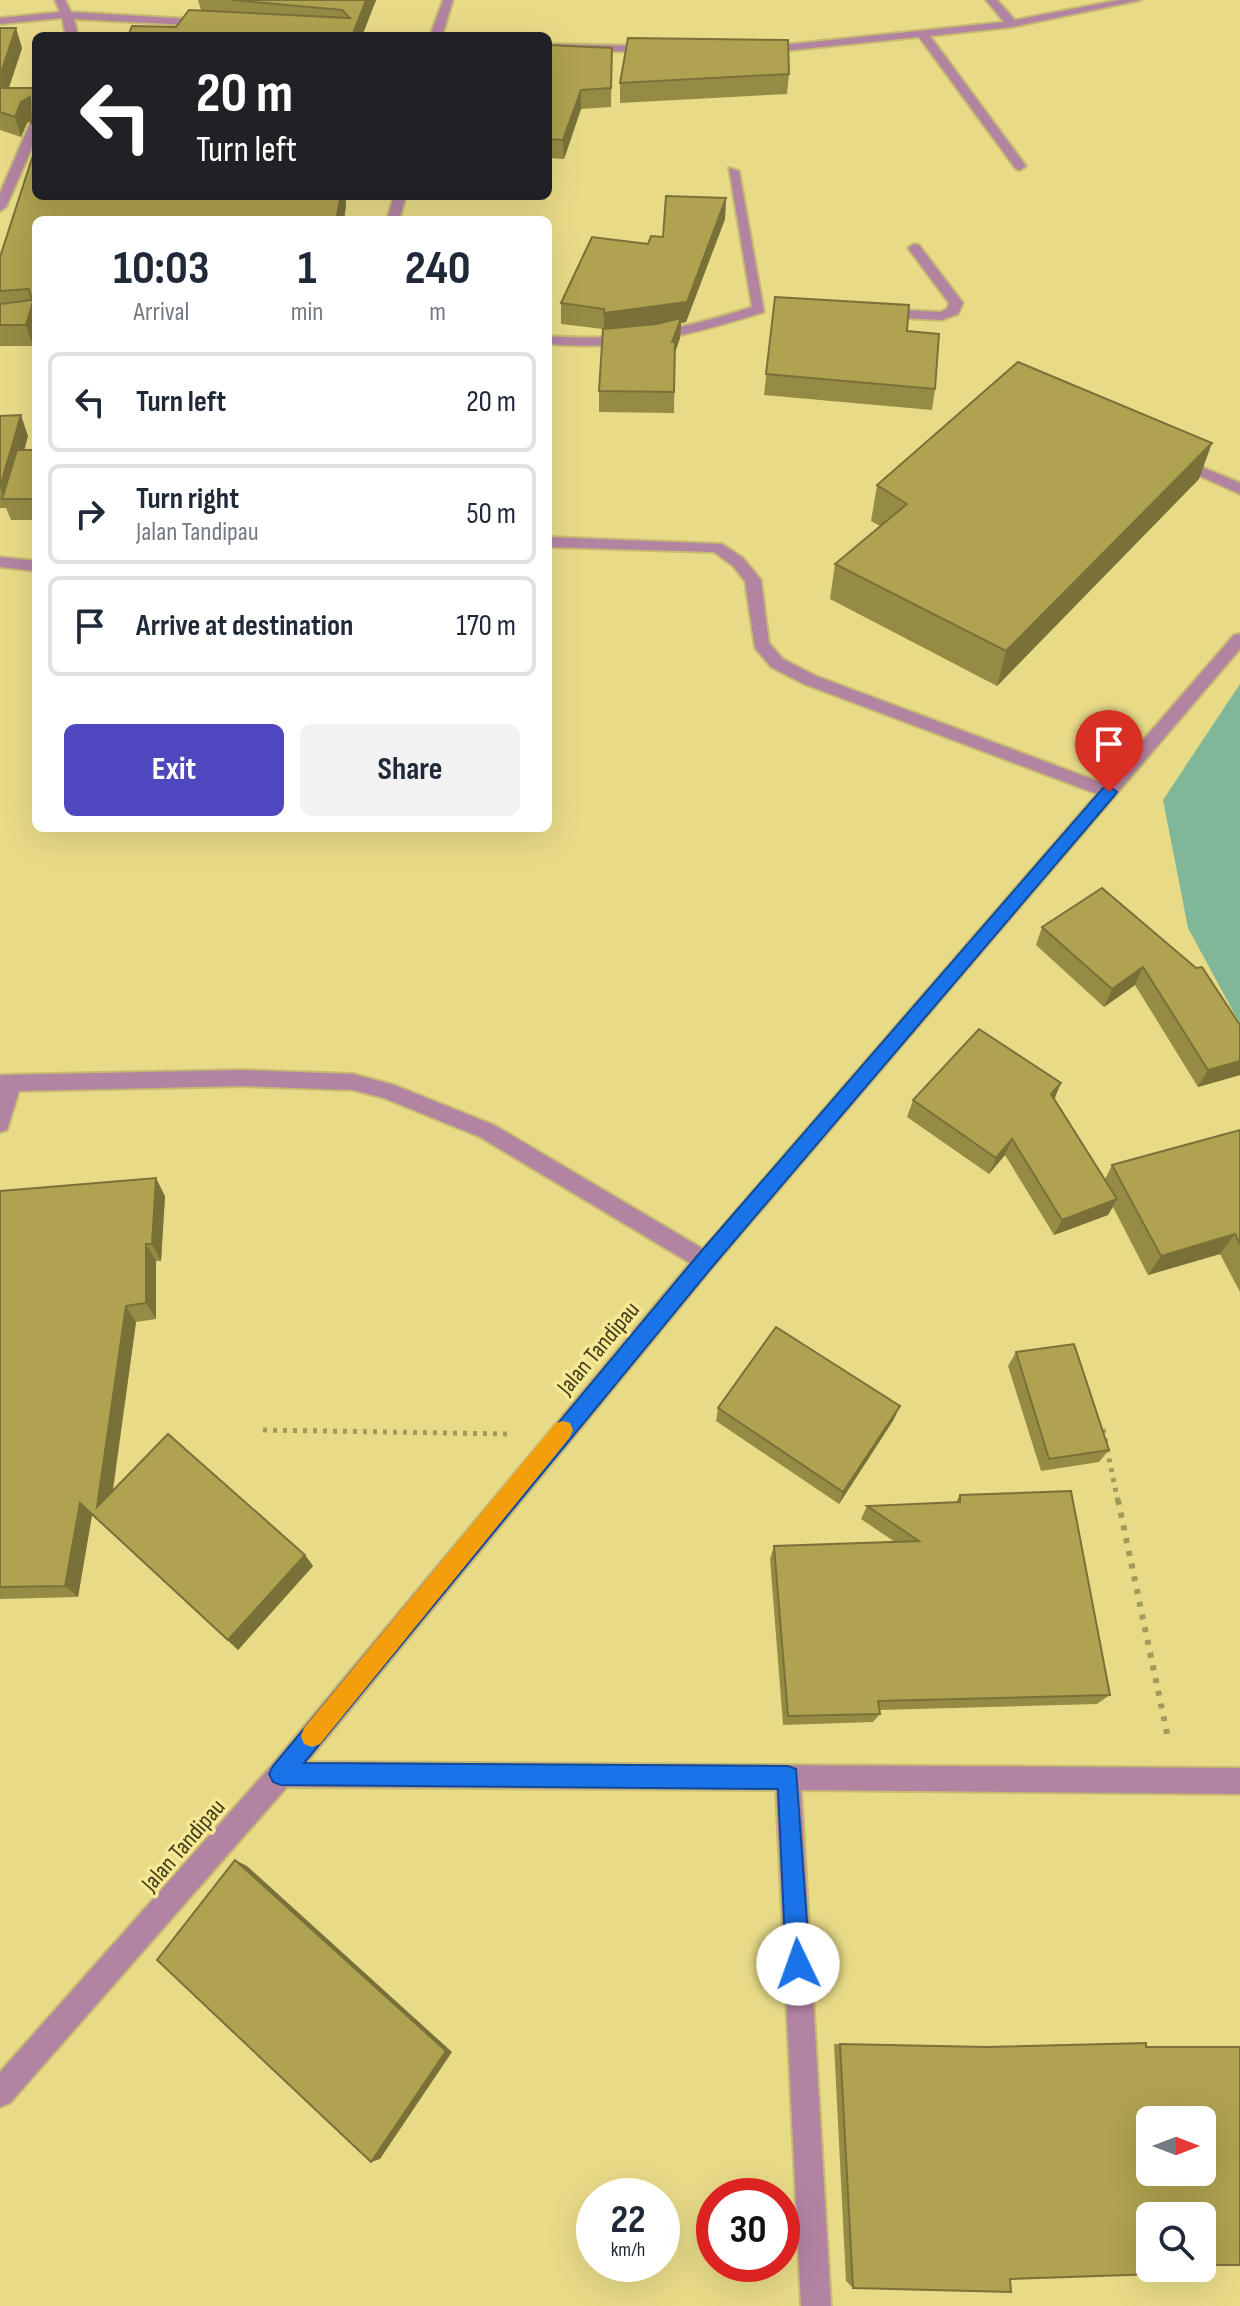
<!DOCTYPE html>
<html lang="en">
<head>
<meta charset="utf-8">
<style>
	:root { --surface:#fff; --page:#f2f2f3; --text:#1f2937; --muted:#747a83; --line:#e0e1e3; --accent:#4f47be }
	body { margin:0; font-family:"Sofia Sans Condensed",sans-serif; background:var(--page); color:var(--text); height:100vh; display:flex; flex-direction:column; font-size:30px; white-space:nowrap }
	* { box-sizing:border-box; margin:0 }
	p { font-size:26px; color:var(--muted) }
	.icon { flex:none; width:44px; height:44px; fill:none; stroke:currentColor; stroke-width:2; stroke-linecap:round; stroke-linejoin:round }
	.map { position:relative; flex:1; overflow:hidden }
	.details { position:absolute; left:32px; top:216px; width:520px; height:616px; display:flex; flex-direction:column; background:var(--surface); border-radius:12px; box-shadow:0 8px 32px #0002 }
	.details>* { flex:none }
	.hud { position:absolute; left:32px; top:32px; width:520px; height:168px; border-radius:12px; box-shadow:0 8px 32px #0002; background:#202124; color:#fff; overflow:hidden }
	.needle { width:52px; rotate:90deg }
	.buttons { position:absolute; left:1136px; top:2106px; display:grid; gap:16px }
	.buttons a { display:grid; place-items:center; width:80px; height:80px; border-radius:12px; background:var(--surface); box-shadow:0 8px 32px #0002; font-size:40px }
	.speed { position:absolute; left:576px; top:2178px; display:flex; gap:16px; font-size:40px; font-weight:700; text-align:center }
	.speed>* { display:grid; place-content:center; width:104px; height:104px; border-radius:50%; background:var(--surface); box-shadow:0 8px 32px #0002; line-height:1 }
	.speed small { font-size:20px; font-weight:400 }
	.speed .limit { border:12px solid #d22; background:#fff; color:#111 }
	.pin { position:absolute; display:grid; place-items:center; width:68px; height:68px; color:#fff; margin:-82px -34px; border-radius:50% 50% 50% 0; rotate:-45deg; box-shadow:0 0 8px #0007 }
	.pin .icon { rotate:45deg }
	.me { position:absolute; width:88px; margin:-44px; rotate:357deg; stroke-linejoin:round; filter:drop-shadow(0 0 6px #0008) }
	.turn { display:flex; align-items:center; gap:28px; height:168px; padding:0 32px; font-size:36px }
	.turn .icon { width:104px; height:104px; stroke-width:2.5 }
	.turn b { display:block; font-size:56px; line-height:68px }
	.eta { display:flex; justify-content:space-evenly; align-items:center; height:136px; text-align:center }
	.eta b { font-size:48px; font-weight:700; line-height:56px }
	.primary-button { display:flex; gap:16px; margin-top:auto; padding:16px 32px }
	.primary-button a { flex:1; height:92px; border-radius:12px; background:var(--accent); color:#fff; font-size:32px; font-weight:700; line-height:92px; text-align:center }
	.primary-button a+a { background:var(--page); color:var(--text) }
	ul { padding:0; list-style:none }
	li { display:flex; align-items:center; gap:24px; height:100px; margin:0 16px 12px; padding:0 16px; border:4px solid var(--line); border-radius:12px }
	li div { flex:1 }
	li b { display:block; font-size:30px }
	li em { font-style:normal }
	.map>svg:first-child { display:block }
	.green { fill:#80b799 }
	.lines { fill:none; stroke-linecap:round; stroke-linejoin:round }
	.minor-casing { stroke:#c7bb72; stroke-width:4 }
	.path-far1 { stroke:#a3995a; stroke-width:5; stroke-dasharray:4 6; stroke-linecap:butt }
	.path { stroke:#a3995a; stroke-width:6; stroke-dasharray:5 8; stroke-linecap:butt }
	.minor { fill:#b384a2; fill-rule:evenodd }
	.wall { fill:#968b45 }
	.shaded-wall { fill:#7a7138 }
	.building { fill:#afa250; stroke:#7a7138; stroke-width:2; fill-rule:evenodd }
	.route { fill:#1a73e8; stroke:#114b97; stroke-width:2 }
	.slow { fill:#f59e0b }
	.labels { text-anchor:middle; stroke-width:7; stroke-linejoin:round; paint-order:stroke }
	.street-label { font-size:24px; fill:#433d1b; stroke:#f6e895 }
</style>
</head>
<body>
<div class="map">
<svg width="1240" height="2306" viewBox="0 0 1240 2306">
	<rect width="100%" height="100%" fill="#e8db88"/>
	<polygon class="green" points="1240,684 1240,1024 1188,928 1163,800"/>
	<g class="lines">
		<g class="minor-casing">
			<g id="minor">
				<polygon points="55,0 65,0 71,12 208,20 213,23 208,26 74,19 78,36 66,36 62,18 0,24 0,18 60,12"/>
				<polygon points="443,0 453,0 442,36 430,36"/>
				<polygon points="986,0 997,0 1015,20 1119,0 1141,0 1012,27 930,36 1026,166 1020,170 1016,169 919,37 763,53 757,50 763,47 1004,22"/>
				<polygon points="548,44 651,46 657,49 651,52 548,50"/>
				<polygon points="36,120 36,138 6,207 0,211 0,193 30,124"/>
				<path d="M729 168 739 171 764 312C688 336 628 351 548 344V336C624 342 680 330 752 307Z"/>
				<polygon points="394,196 406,196 399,220 387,220"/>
				<polygon points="914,244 919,245 963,303 958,314 942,320 883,317 876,313 883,309 940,312 947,309 949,303 908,248"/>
				<polygon points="1178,457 1240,483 1240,494 1173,464 1171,461"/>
				<polygon points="548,537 722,544 743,558 761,580 769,643 783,659 816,676 1105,784 1234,635 1240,634 1240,649 712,1268 307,1762 1240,1768 1240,1794 801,1790 831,2306 801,2306 776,1790 287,1787 10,2103 0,2107 0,2072 272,1765 690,1263 480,1137 384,1098 353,1090 243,1086 19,1091 7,1130 0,1132 0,1075 243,1070 353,1074 394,1085 494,1125 703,1249 1097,794 804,684 771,667 755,648 745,581 733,566 714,552 548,547"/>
				<polygon points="0,557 36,561 36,571 0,567"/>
			</g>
		</g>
		<g class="path-far1">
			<polyline points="1103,1429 1118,1502"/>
			<polyline points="263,1430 510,1434"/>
		</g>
		<polyline class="path" points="1118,1500 1168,1738"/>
		<use href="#minor" class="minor"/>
	</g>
	<g class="wall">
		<polygon points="198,0 376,0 362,36 128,36 176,27 201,10"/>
		<polygon points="0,28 22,48 9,88 36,88 36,140 31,121 27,123 21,137 0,130"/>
		<polygon points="548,45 612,48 611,107 581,109 564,159 548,158"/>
		<polygon points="789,74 787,94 620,103 620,83"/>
		<polygon points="36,196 345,196 346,205 344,220 36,220 36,335 33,346 0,346 0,257"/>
		<polygon points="726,198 725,219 686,322 681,323 680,338 675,353 674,413 599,412 599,391 603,329 561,324 561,303 648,244 663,237"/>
		<polygon points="775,297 935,389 932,410 764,395"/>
		<polygon points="0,416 28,436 24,450 36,450 36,520 11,520 6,508 0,508"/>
		<polygon points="1199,479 997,686 830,599 835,564 880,526 871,521 877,485"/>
		<polygon points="1102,888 1240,1025 1240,1075 1198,1087 1135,985 1104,1007 1036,945 1042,927"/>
		<polygon points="1054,1099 1105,1179 1112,1165 1240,1130 1240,1292 1220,1254 1148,1275 1113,1207 1108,1215 1054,1235 1005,1155 989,1174 907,1117 913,1100"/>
		<polygon points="0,1191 165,1196 161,1261 156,1261 156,1319 136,1322 112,1491 305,1555 313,1566 238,1650 92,1515 78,1597 0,1599"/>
		<polygon points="1016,1352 1109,1450 1099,1462 1041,1471 1008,1366"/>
		<polygon points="718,1408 894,1419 839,1504 716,1421"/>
		<polygon points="960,1495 1110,1695 1097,1704 879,1710 880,1714 873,1722 783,1725 770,1559 774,1546 895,1542 861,1519 867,1506 956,1502"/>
		<polygon points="834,2044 840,2044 1202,2216 853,2288 846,2281"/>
	</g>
	<g class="shaded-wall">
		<polygon points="366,0 376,0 362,36 352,36"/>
		<polygon points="16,28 22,48 2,108 0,101 0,76"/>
		<polygon points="581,90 581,109 564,159 563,140"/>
		<polygon points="30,97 36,117 27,123 21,137 15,117 21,102"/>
		<polygon points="341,196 345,196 346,205 344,220 336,220"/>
		<polygon points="726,198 725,219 686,322 681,323 680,338 671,363 604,334 604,313"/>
		<polygon points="36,293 36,335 33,346 26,325"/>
		<polygon points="21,415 28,436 11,499 5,499 0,487"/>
		<polygon points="1212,443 1199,479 997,686 1006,651"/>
		<polygon points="1143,967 1135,985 1104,1007 1112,989"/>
		<polygon points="1240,1061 1240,1075 1198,1087 1208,1070"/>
		<polygon points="1061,1083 1054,1100 1051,1094"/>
		<polygon points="1012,1139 1005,1155 989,1174 996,1158"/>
		<polygon points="156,1178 165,1196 161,1261 152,1244"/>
		<polygon points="1117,1199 1108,1215 1054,1235 1062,1220"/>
		<polygon points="1235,1234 1220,1254 1148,1275 1161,1256"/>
		<polygon points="146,1244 156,1261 156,1319 146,1303"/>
		<polygon points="126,1306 136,1322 109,1519 97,1507"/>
		<polygon points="900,1406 894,1419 839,1504 843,1492"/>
		<polygon points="80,1503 92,1515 78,1597 65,1586"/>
		<polygon points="305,1555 313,1566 238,1650 228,1640"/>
		<polygon points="235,1860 247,1866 452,2052 380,2159 371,2162"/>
	</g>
	<g class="building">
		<polygon points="232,0 366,0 352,36 361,36 128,36 132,26 176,27 189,10 350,18 342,10"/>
		<polygon points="0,28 16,28 0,76"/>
		<polygon points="628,38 788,40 789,74 620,83"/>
		<polygon points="548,45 612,48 611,88 581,90 563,140 548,139"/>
		<polygon points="0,88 36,88 36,125 31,123 30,97 21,102 15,117 0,112"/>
		<polygon points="36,146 36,196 341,196 336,220 36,220 36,292 26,325 0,325 0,304 32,300 29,289 0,291 0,257"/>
		<polygon points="666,196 726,198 687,302 604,313 604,309 561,303 592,237 648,244 651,236 663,237"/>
		<polygon points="775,297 909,305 907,331 939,334 935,389 766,374"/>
		<polygon points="681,318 672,342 675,342 674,392 599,391 603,329 657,324"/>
		<polygon points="1018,362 1212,443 1006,651 835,564 907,504 877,485"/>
		<polygon points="21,415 0,487 0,416"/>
		<polygon points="17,450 36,450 36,499 2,499"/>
		<polygon points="1102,888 1196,968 1202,967 1240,1025 1240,1061 1208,1070 1143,967 1112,989 1042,927"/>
		<polygon points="979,1029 1061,1083 1051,1094 1117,1199 1062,1220 1012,1139 996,1158 913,1100"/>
		<polygon points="1240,1130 1240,1244 1235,1234 1161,1256 1112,1165"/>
		<polygon points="156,1178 152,1244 146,1244 146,1303 126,1306 97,1507 168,1434 305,1555 228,1640 80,1503 65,1586 0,1587 0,1191"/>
		<polygon points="776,1327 900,1406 843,1492 718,1408"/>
		<polygon points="1074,1344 1109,1450 1049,1459 1016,1352"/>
		<polygon points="1071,1491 1110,1695 878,1701 880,1714 788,1716 774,1546 919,1541 867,1506 960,1502 960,1495"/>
		<polygon points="235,1860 446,2051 371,2162 157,1960"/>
		<path d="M1146 2043V2047H1240V2265H1202V2216H1150V2268H1186L1187 2273 1010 2279 1011 2292 853 2288 840 2044 986 2047ZM1150 2120H1202V2172H1150Z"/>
	</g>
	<polygon class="route" points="1109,786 1117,792 1114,796 712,1267 304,1763 788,1766 796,1769 810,1964 807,1973 798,1976 789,1973 786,1964 778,1789 281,1785 273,1782 269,1774 273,1766 698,1255 1103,788"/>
	<polygon class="slow" points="563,1421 570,1423 573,1430 570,1437 320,1744 312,1747 304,1744 301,1736 304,1728 556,1423"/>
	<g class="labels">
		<g class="street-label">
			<text transform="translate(598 1348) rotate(-50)" y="8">Jalan Tandipau</text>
			<text transform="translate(183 1845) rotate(-49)" y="8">Jalan Tandipau</text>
		</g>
	</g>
</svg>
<div class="buttons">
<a><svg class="needle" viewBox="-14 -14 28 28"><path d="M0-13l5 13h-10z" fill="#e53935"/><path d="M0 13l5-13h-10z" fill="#747a83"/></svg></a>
<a><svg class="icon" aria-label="search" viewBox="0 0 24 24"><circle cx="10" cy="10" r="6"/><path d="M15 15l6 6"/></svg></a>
</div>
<div class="speed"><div>22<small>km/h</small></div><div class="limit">30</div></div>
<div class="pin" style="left:1109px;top:792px;background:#d93025"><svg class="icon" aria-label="arrive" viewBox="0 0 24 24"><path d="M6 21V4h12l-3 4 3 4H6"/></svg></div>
<svg class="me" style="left:798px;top:1964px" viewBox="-20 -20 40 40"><circle r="19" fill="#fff"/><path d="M0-13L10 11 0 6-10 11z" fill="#1a73e8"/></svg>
<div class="hud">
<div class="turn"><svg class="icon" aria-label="left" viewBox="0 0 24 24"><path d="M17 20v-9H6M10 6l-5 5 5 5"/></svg><div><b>20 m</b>Turn left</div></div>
</div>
<section class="details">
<div class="eta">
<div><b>10:03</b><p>Arrival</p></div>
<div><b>1</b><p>min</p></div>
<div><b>240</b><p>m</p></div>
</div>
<ul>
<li><svg class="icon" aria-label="left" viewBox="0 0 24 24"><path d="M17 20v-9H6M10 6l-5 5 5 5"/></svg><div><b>Turn left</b></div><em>20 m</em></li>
<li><svg class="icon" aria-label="right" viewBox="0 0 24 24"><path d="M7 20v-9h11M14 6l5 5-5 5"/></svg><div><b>Turn right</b><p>Jalan Tandipau</p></div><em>50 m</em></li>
<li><svg class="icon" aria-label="arrive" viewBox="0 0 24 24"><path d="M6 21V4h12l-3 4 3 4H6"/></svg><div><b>Arrive at destination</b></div><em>170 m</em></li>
</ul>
<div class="primary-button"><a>Exit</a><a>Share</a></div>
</section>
</div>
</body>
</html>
